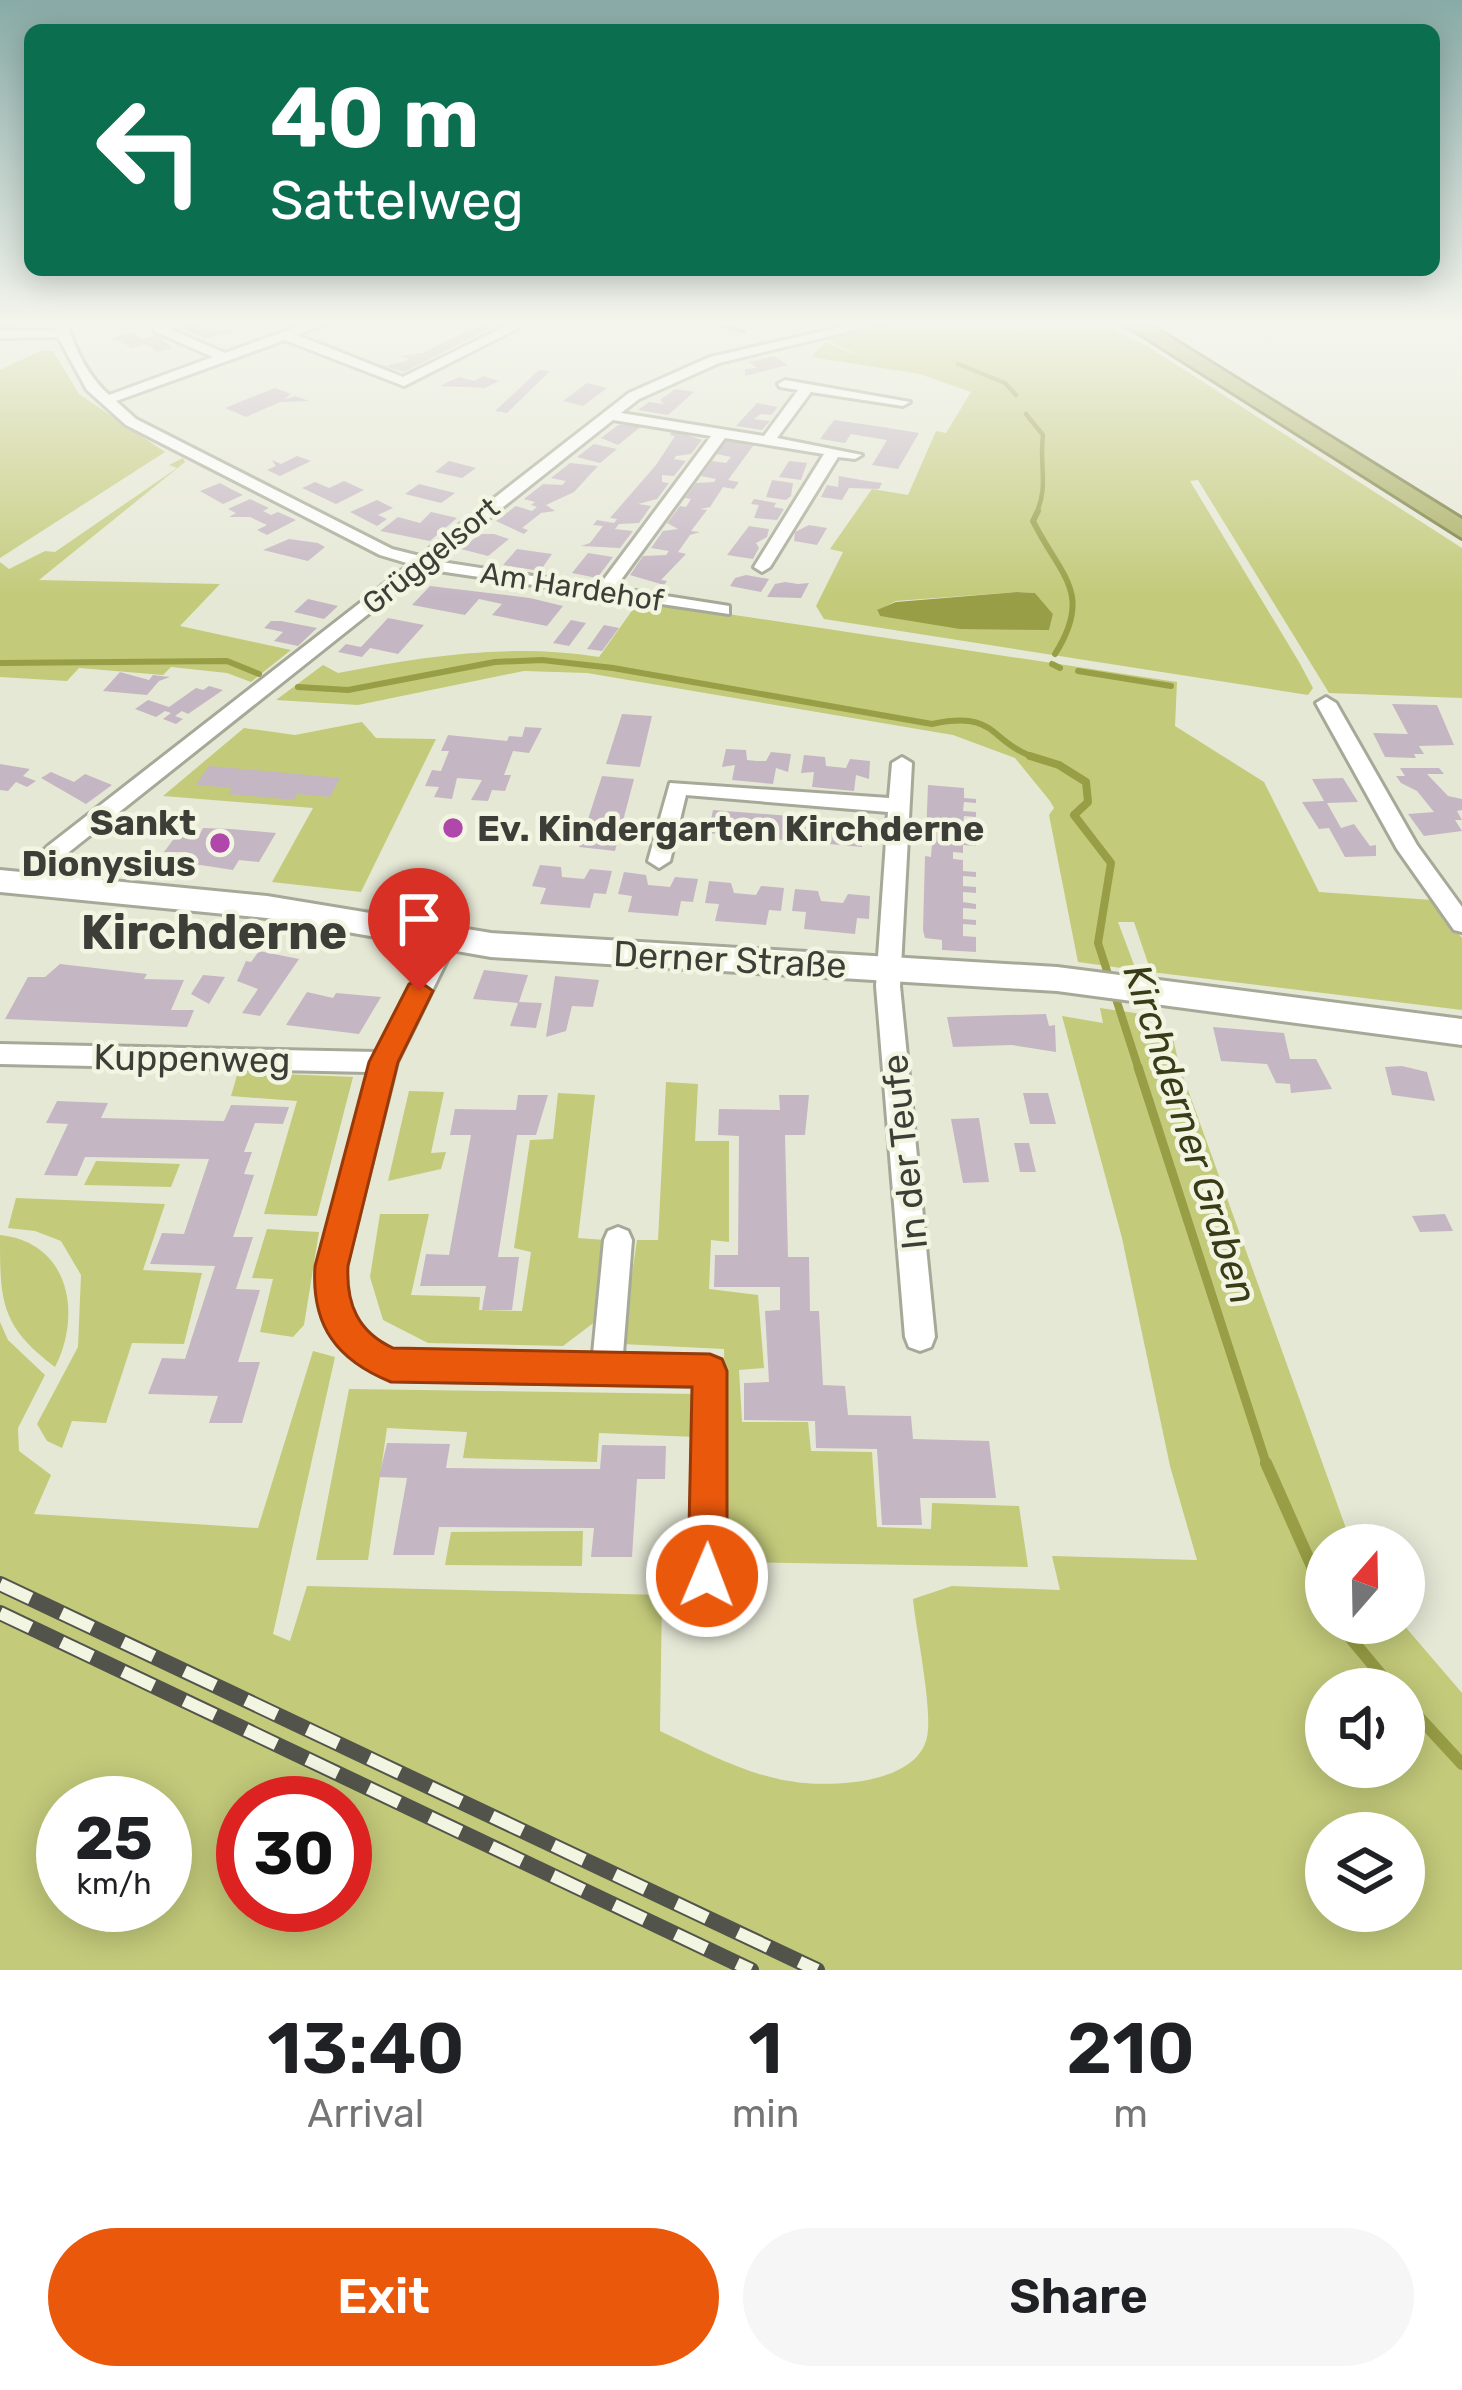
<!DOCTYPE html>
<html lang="en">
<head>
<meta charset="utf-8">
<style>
	:root { --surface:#fff; --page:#f6f6f6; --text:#202124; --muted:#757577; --accent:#ea580c }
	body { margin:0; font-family:Rubik,sans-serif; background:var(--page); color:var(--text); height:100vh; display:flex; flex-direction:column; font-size:45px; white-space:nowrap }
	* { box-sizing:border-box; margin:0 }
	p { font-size:39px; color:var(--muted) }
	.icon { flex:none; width:66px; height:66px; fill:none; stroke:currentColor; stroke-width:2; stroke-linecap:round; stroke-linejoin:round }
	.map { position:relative; height:1970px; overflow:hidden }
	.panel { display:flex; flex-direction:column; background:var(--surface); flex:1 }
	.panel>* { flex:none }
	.banner { position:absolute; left:24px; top:24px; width:1416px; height:252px; border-radius:18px; box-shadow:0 6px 30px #0003; background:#0b6e4f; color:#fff; overflow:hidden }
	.needle { width:78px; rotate:20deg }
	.tools { position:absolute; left:1305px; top:1524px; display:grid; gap:24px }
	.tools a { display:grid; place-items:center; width:120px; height:120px; border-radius:50%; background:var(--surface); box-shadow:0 6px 30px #0003; font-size:60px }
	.speed { position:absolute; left:36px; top:1776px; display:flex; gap:24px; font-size:60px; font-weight:700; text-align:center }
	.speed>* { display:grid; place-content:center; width:156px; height:156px; border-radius:50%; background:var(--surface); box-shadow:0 6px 30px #0003; line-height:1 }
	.speed small { font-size:30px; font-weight:400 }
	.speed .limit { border:18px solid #d22; background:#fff; color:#111 }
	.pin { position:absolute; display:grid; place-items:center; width:102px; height:102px; color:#fff; margin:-123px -51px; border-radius:50% 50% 50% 0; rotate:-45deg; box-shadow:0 0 12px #0007 }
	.pin .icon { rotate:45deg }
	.me { position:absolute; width:132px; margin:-66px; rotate:1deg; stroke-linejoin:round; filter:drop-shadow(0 0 9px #0008) }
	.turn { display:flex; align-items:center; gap:42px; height:252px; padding:0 48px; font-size:54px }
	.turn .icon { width:156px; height:156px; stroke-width:2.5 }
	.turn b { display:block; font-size:84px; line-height:102px }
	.eta { display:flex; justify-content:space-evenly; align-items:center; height:204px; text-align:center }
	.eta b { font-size:72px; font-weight:600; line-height:84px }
	.primary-button { display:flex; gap:24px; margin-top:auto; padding:24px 48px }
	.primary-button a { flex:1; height:138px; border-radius:72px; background:var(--accent); color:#fff; font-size:48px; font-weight:600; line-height:138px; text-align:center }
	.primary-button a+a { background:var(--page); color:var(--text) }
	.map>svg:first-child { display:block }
	.green { fill:#c3ca7a; fill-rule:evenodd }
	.water { fill:#989e45 }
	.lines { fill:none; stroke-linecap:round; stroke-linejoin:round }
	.stream-far4 { stroke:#989e45; stroke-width:4.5 }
	.stream-far3 { stroke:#989e45; stroke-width:6 }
	.stream-far2 { stroke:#989e45; stroke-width:8 }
	.stream-far1 { stroke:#989e45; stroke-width:9 }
	.stream { stroke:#989e45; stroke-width:12 }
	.building { fill:#c5b6c3 }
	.minor-casing { stroke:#a7a998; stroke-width:6 }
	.secondary-casing { stroke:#a7a998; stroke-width:6 }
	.primary-casing { stroke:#767a3a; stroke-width:6 }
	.trunk-casing { stroke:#767a3a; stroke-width:6 }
	.minor { fill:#fff; fill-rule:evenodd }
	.secondary { fill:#fff; fill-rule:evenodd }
	.primary { fill:#bfc389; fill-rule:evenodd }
	.trunk { fill:#aaaf62; fill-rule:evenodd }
	.rail-casing { stroke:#52534a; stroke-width:16 }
	.rail { stroke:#f3f5e3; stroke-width:12; stroke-dasharray:34; stroke-linecap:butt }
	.route { fill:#ea580c; stroke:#983908; stroke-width:3 }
	.poi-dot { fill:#b048ab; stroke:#f3f5e3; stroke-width:4.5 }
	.labels { text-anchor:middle; stroke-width:9; stroke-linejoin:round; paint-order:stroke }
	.far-street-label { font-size:30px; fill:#3d3e37; stroke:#f3f5e3 }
	.poi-label { font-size:36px; font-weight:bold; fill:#3d3e37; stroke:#f3f5e3; text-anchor:end }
	.street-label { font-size:36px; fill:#3d3e37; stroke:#f3f5e3 }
	.water-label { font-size:39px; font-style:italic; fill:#393c16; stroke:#f3f5e3 }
	.district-label { font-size:48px; font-weight:bold; fill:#3d3e37; stroke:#f3f5e3 }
</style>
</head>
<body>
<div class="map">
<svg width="1462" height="1970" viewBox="0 0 1462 1970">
	<rect width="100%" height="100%" fill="#e6e8d6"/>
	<g class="green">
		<path d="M899 321H1184L1115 331 1147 346 1462 548V698L1329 693 1198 480 1190 481 1299 662 1313 688 1308 695 824 619 816 606 843 552 830 549 872 489 908 495 936 431 946 433 971 392 920 374 811 357 825 342 863 358 827 339ZM1017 592 1035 593 1053 614 1049 629 880 616 877 611 896 601Z"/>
		<polygon points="40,351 53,351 79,394 165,452 0,558 0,370"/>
		<polygon points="183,458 185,462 39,580 220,584 180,626 291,650 251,682 227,673 171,667 163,675 79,668 67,681 0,677 0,562 9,569 45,551 55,552 177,468 169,465"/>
		<path d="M656 603 1177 682 1175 726 1264 782 1319 892 1432 900 1462 938V1010L1151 972 1134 922H1118L1136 970 1078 962 1049 815 1054 808 1050 801 1015 758 953 735 587 673 524 671 358 705 276 700 323 665 338 673C425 656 511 643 599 657L636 605 653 607Z"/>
		<polygon points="362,722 376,738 436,739 361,892 272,882 313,808 163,796 244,728 295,735"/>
		<path d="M1100 1008 1142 1014 1146 1028 1171 1029 1179 1065 1352 1545H1326V1623H1402L1462 1693V1970H0V1322L8 1340 45 1375 18 1428 19 1451 51 1475 34 1514 258 1528 313 1351 335 1357 273 1634 290 1641 307 1586 662 1595 660 1731C701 1750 744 1774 789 1781 829 1788 917 1785 927 1737 933 1710 916 1630 913 1599L952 1586 1060 1590 1052 1556 1197 1560 1170 1466 1122 1238 1062 1016 1103 1023ZM1326 1689H1404V1767H1326ZM165 1803V1905H63V1803ZM243 1803H345V1905H243ZM1404 1833V1911H1326V1833Z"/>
		<polygon points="238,1072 353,1077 317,1216 264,1214 297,1101 231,1096"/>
		<polygon points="666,1082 698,1084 695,1141 729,1141 729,1242 711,1240 709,1289 758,1295 764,1368 739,1370 742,1422 808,1422 811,1451 872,1452 877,1527 931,1529 932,1503 1019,1506 1028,1567 728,1562 724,1349 622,1344 637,1240 658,1240"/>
		<polygon points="409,1091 444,1092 431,1153 446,1152 441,1169 388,1181"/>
		<polygon points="558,1093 595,1095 578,1238 605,1240 596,1321 563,1346 428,1343 383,1320 370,1277 380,1214 429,1214 411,1295 480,1297 479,1310 522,1311 531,1252 514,1248 530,1140 553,1139"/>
		<polygon points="96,1161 180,1164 171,1187 84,1185"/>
		<polygon points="16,1198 165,1204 143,1270 202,1273 184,1344 132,1343 106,1423 72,1421 62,1448 47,1441 37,1424 78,1347 81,1275 61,1241 35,1231 8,1228"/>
		<polygon points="267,1229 319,1232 304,1325 293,1337 260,1332 273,1279 252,1278"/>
		<path d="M0 1235C68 1242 83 1312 55 1367 0 1326 0 1301 0 1235Z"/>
		<polygon points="349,1389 697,1394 696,1437 599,1433 597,1462 463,1458 467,1432 387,1428 368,1560 316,1560"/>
		<polygon points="583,1531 582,1566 445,1565 451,1532"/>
	</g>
	<polygon class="water" points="1017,592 1035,593 1053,614 1049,630 960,629 880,616 877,610 896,602"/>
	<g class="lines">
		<g class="stream-far4">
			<polyline points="701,321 744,331"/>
			<polyline points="958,364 1005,383 1016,395"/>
			<path d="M1026 414 1043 435C1039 465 1049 487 1036 514"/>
		</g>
		<g class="stream-far3">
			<path d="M1038 511 1033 521C1060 576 1094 592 1055 654"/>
			<polyline points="0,663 227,661 259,674"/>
			<polyline points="1052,664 1060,668"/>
			<polyline points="1078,671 1171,686"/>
			<path d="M298 687 348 690 495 662 542 660 613 668 932 724C1000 710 986 742 1039 759"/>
		</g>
		<polyline class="stream-far2" points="1030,756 1059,765 1086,782 1088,802 1074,815 1111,863 1098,943 1139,1070"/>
		<polyline class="stream-far1" points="1138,1067 1267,1466"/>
		<g class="stream">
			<polyline points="1266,1463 1326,1598"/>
			<polyline points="1338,1623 1393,1689"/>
			<polyline points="1404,1701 1462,1764"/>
		</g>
	</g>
	<g class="building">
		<polygon points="189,321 209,321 199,325 212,330 242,331 205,338 180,328 193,323"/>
		<polygon points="483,323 495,326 404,372 384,366 403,362 409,359 400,356 423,353"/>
		<polygon points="131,332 141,339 156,335 173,348 157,352 146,344 132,348 112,338"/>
		<polygon points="774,356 788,365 745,376 745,369 757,368 749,362"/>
		<polygon points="539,370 550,371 507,413 495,411"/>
		<polygon points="483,376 499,381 485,388 440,386 459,377 474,381"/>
		<polygon points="587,383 607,388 583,406 563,401"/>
		<polygon points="275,388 291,394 283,400 295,396 309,401 280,402 246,417 225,408"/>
		<polygon points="675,389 694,392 668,415 638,410 649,402 664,404 660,400"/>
		<polygon points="757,403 778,407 771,415 761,414 754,419 770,421 762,430 736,426"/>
		<polygon points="834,420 876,426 919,433 898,469 872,465 887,440 851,434 845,443 820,439"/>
		<polygon points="632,424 643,425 618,445 601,438 618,425"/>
		<polygon points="673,430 702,440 691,454 676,456 674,459 686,461 674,476 662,475 662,482 669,483 657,499 638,504 651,506 639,523 619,524 615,529 633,531 620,548 581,546 590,543 603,526 593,525 597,520 614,523 617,519 610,518 656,465 675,436 670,435"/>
		<polygon points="750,440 763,442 753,446 728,480 739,482 734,489 723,487 710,507 700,509 707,510 691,531 700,532 690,535 678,552 686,554 661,580 667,581 664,585 630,575 643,556 666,555 669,551 651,548 663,531 678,529 667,523 680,506 686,507 691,499 685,498 696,483 714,482 716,479 701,476 712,461 726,463 731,457 717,454 726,441 747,444"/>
		<polygon points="594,444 617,449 600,463 577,457"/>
		<polygon points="297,456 311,461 280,476 267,470 276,466 272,460 281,464"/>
		<polygon points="449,461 476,468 462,478 435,472"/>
		<polygon points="789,461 807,463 801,480 779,477"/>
		<polygon points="570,463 598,466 574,492 546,505 555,511 541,513 522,528 528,530 524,534 496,521 516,506 532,511 537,507 531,505 535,502 524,499 543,484 562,485 566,481 551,478"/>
		<polygon points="839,476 861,480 882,483 879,489 849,488 842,500 821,497 827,485 838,487"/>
		<polygon points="772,480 793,483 791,496 786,500 766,497"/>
		<polygon points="344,481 364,490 336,504 302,488 315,482 329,488"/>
		<polygon points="220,483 231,489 243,495 223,504 200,491"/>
		<polygon points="419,484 455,493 441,503 405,494"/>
		<polygon points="250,499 269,508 263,511 271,515 278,512 296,520 267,535 257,530 267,525 250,517 229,517 236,513 228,509"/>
		<polygon points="754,499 776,503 774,507 784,509 777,520 754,518 759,505 751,504"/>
		<polygon points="377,500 393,508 378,515 387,519 377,526 350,512"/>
		<polygon points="431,512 457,518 430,541 380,531 398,517 420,523"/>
		<polygon points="809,525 827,528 817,545 794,541 795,532"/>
		<polygon points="749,526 769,529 767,537 756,543 759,548 753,559 727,555"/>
		<polygon points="480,534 494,534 509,539 488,556 461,549"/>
		<polygon points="289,539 318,543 325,547 308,561 263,550"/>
		<polygon points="517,549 552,554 540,571 503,565"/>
		<polygon points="588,553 613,557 597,578 572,573"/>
		<polygon points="746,575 769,579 761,592 730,586 735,578"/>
		<polygon points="785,582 798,584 809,583 801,598 767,597 775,584"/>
		<polygon points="430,586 530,598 563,606 547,626 492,615 502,604 479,599 465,615 412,605"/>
		<polygon points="308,599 338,606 324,619 294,612"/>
		<polygon points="388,618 424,625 398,654 370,648 362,657 338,652 346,644 361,647"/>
		<polygon points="571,620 586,623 569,646 553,643"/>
		<polygon points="271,621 281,621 317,628 298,646 274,641 283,632 264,628"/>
		<polygon points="604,625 619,628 602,651 587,649"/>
		<polygon points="120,672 149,680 153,675 170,677 159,681 147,695 103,691"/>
		<polygon points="209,686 223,690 188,714 182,711 175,716 183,719 176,724 163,719 171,713 165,711 156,717 135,709 148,700 169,707 196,688 203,690"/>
		<polygon points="1392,704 1437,705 1454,745 1419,746 1424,754 1414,754 1416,758 1385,757 1373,733 1408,734"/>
		<polygon points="622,714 652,716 640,767 606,764"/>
		<polygon points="525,727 542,728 529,753 513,751 504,775 511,775 505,791 492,790 488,801 471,800 482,780 457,778 452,799 434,797 439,787 425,786 432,770 441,771 449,751 441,751 448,735 507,741 509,736 522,737"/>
		<polygon points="726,749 746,750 747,760 757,761 766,761 771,752 791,754 788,772 776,768 773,784 732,780 735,765 722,767"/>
		<polygon points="804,755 825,757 826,766 846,768 850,759 870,761 869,779 856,775 854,791 812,787 814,772 801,773"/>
		<polygon points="0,764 30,769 23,776 36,781 27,787 16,782 8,791 0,790"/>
		<polygon points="209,766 340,778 330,797 297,794 294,800 228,794 232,788 196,785"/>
		<polygon points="1400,768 1439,768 1444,774 1427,774 1448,796 1462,799 1462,810 1457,811 1462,820 1455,820 1462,831 1424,836 1408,814 1434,812 1417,791 1401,783 1396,776 1405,776"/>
		<polygon points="51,772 74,782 85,774 112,785 86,804 41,778"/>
		<polygon points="602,776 634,779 615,851 579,847"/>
		<polygon points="1343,778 1358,802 1327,803 1341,828 1354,824 1370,846 1376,845 1376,856 1345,857 1329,828 1319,829 1302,802 1324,801 1312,779"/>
		<polygon points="928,785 964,788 964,798 976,799 976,803 964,802 963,811 976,812 976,817 964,816 963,825 976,827 976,832 963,830 963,840 976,841 976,846 963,845 963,853 953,852 953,859 963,860 963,871 976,872 976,877 963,876 963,886 976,887 976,893 963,892 963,902 976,904 976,909 963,908 963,919 976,920 976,925 963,924 963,936 976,937 976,952 942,950 942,940 925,938 923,930 925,856 931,857 932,843 926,836"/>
		<polygon points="713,810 865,822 862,847 708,833"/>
		<polygon points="203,828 231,829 276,833 259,862 239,860 233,870 181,862 187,852 164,852 179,832 200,834"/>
		<polygon points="540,865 561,867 562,877 584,879 590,869 612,871 606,894 594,893 590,908 540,904 546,888 532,886"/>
		<polygon points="624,872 646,875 648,885 660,886 670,887 675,877 698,879 693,902 681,901 678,916 628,912 632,896 618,894"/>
		<polygon points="709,881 731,883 734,893 756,895 761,886 784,888 781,911 769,910 766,925 715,921 719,904 705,903"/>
		<polygon points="795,889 818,891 821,901 843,903 848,894 870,896 869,919 857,918 855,934 804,929 806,912 792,911"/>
		<polygon points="259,951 299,959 260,1016 242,1013 258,989 237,981 246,961 251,962"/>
		<polygon points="60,964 147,974 144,979 184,980 171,1010 194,1010 187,1027 5,1019 28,977 45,977"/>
		<polygon points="484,970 528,975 519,1002 542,1003 536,1028 510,1026 518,1003 473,999"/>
		<polygon points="203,975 225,977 209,1004 191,994"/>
		<polygon points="555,976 599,980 593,1007 572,1006 566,1031 546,1037"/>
		<polygon points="307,992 333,998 336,993 381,997 359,1034 286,1025"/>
		<polygon points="1046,1014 1049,1026 1055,1025 1056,1052 1012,1045 953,1047 947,1017"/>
		<polygon points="1213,1027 1284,1033 1290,1059 1316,1059 1332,1089 1291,1093 1290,1084 1276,1083 1267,1064 1221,1061"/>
		<polygon points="1402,1066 1427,1072 1435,1101 1392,1095 1385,1067"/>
		<polygon points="1023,1093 1048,1093 1056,1124 1030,1124"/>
		<polygon points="518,1095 548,1095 536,1135 517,1135 498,1257 519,1257 512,1310 482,1310 486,1286 420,1286 426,1254 449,1255 471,1135 450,1135 455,1109 516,1110"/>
		<polygon points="779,1095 809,1095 805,1135 785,1135 788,1257 809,1257 810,1311 819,1311 823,1385 845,1386 848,1415 911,1416 913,1439 989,1441 996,1498 920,1498 922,1525 882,1525 877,1449 816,1448 815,1421 744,1420 744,1383 769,1382 765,1311 780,1310 780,1287 714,1287 715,1255 738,1255 739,1136 718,1135 719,1109 780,1110"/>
		<polygon points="57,1101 108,1103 101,1118 224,1121 231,1105 289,1107 283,1124 255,1123 244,1152 252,1152 244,1174 254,1175 233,1237 253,1237 236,1289 260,1290 238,1362 260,1362 242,1423 209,1423 218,1396 148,1394 162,1358 185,1359 215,1266 150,1264 162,1233 184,1234 209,1159 85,1157 77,1176 44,1175 68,1124 46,1123"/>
		<polygon points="979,1118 989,1182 963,1183 951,1119"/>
		<polygon points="1014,1143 1029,1143 1036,1172 1020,1172"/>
		<polygon points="1445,1214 1453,1231 1420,1232 1412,1216"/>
		<polygon points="387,1443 450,1444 446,1468 523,1469 600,1469 602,1445 666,1446 665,1479 637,1479 632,1557 591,1557 594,1528 439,1527 434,1555 393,1555 407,1478 379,1477"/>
	</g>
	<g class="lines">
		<g class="minor-casing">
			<g id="minor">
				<path d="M54 321H66C75 349 87 375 109 395L213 357 156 332 154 329 160 325 225 353 313 321H331L297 335 403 377 516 321H532L404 386 285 340 116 401 136 419 392 549 420 556 629 393 710 357 868 321H891L719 363 639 399 621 413 764 436 798 390 780 387 778 384 785 380 910 402 903 406 811 392 777 438 862 455 855 459 838 457 770 567 762 572 754 567 824 454 725 438 615 588 723 605 729 606V614L425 569 64 856 32 887 24 890 13 882 48 846 410 564 380 555 126 425 87 390 58 337 0 338V330L57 331ZM613 420 711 436 599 586 435 561Z"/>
				<polygon points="1326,697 1336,703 1417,845 1462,907 1462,932 1454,930 1397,849 1316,703"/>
				<polygon points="902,757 912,763 900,986 935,1337 931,1347 920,1351 909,1347 905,1337 876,986 888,812 686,795 670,861 659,868 648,861 670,783 889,798 892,763"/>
				<path d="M445 932 457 940 397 1062 346 1266C343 1305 357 1334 392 1350L593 1354 604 1240 608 1231 618 1227 628 1231 632 1240 623 1354 710 1356 721 1360 725 1371 724 1577 719 1589 707 1594 695 1589 690 1577 694 1386 391 1380C338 1359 312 1325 318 1266L369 1072 0 1064V1044L377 1052 437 934Z"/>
			</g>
		</g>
		<g class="secondary-casing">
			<polygon id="secondary" points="0,870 267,896 491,933 1057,967 1462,1019 1462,1045 1057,991 491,957 267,918 0,892"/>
		</g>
		<g class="primary-casing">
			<polygon id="primary" points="0,321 17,321 0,330"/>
		</g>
		<g class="trunk-casing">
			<polygon id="trunk" points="1120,321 1144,321 1462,519 1462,538"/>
		</g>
		<use href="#minor" class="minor"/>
		<use href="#secondary" class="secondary"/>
		<use href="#primary" class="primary"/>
		<use href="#trunk" class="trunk"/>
		<g class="rail-casing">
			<g id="rail">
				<polyline points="0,1584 817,1970"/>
				<polyline points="0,1613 751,1970"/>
			</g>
		</g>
		<use href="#rail" class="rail"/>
	</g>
	<linearGradient id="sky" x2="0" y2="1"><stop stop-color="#88aba7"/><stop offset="0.54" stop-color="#f4f5ed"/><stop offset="1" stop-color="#f4f5ed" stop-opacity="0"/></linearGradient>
	<rect width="1462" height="597" fill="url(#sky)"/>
	<path class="route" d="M419 981 433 991 398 1062 348 1266C346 1304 358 1332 393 1348L710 1354 722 1359 727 1371V1576L721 1590 707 1596 694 1590 688 1576 692 1387 391 1382C337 1360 311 1326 315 1266L369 1062 409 984Z"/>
	<g class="poi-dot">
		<circle cx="453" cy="828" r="12"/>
		<circle cx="220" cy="843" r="12"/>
	</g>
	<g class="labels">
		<g class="far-street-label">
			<text transform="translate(431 556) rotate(-39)" y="10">Grüggelsort</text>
			<text transform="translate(572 587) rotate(9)" y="10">Am Hardehof</text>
		</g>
		<g class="poi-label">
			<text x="196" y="835">Sankt<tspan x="196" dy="41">Dionysius</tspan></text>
			<text x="477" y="841" text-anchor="start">Ev. Kindergarten Kirchderne</text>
		</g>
		<g class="street-label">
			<text transform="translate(730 959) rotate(3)" y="13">Derner Straße</text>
			<text transform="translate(192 1058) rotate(1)" y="13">Kuppenweg</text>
			<text transform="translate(904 1152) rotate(-96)" y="13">In der Teufe</text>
		</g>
		<g class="water-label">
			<text transform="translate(1191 1134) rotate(72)" y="14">Kirchderner Graben</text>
		</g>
		<g class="district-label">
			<text x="214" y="949">Kirchderne</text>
		</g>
	</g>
</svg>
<div class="tools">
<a><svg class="needle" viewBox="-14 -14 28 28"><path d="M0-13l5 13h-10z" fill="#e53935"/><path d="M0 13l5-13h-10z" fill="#757577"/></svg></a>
<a><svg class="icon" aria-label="sound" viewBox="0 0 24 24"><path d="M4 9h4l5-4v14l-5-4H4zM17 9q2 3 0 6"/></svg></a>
<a><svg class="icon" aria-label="layers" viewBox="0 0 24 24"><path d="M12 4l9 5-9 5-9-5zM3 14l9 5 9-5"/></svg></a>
</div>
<div class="speed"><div>25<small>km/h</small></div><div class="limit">30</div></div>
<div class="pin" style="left:419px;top:991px;background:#d93025"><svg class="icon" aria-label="arrive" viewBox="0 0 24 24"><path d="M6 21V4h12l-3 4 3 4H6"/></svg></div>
<svg class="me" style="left:707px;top:1576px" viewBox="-20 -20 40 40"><circle r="17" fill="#ea580c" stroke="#fff" stroke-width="3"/><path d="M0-11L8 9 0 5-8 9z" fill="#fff"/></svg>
<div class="banner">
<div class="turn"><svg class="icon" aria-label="left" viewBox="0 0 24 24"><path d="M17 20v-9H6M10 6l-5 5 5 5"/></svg><div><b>40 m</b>Sattelweg</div></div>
</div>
</div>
<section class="panel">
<div class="eta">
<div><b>13:40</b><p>Arrival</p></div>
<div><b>1</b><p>min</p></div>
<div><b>210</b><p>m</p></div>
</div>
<div class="primary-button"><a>Exit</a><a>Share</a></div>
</section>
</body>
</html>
